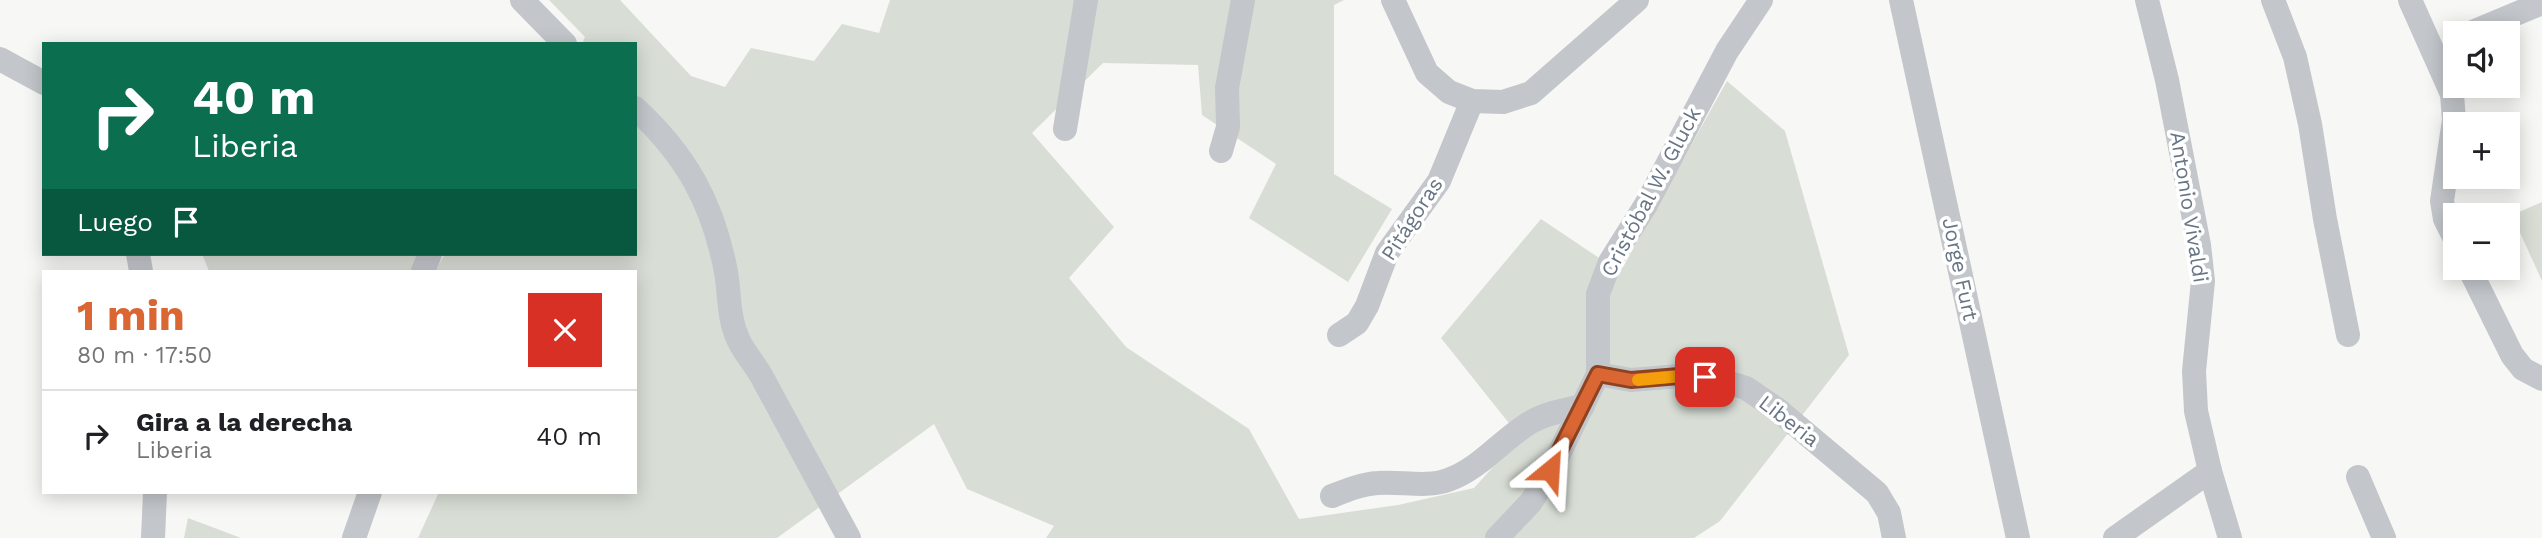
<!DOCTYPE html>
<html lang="es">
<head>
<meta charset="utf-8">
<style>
	:root { --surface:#fff; --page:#f2f2f2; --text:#202124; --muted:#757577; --line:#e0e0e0; --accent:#d96633 }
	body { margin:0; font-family:"Work Sans",sans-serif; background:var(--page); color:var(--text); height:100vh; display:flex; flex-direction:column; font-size:26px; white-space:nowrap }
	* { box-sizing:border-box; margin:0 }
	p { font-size:23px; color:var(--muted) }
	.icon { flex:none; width:38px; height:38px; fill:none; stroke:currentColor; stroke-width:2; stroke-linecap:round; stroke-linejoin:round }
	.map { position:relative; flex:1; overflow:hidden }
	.drawer { position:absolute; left:42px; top:270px; width:595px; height:224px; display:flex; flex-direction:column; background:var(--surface); border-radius:0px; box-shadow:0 4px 18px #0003 }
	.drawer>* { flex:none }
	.hud { position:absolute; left:42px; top:42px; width:595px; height:214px; border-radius:0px; box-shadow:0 4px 18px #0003; background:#0b6e4f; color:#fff; overflow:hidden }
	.fabs { position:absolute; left:2443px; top:21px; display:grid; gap:14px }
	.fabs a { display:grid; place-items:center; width:77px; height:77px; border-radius:0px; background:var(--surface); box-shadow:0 4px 18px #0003; font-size:35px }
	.pin { position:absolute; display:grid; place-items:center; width:60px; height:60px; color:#fff; margin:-30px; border-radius:14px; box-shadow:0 4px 10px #0006 }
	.me { position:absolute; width:77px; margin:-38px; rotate:27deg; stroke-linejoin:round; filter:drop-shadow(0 0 5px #0008) }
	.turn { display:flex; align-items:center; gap:24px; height:147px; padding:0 35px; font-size:32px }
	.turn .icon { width:91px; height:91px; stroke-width:2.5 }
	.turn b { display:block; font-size:49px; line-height:60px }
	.then { display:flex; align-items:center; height:66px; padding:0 35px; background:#0003; gap:14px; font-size:26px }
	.round { display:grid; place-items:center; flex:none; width:74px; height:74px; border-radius:0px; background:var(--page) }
	.headline { display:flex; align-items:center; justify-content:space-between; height:119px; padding:0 35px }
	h1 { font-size:42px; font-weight:700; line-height:52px; color:var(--accent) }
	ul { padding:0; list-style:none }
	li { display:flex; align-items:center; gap:21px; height:91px; padding:0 35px; border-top:2px solid var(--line) }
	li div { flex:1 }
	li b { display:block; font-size:26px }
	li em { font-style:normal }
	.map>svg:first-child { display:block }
	.green { fill:#d8ded6 }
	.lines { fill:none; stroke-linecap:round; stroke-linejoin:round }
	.minor { stroke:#c3c6ca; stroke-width:24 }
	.route-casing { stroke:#8d4221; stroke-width:18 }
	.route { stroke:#d96633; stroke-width:12 }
	.slow { stroke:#f59e0b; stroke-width:12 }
	.labels { text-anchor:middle; stroke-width:7; stroke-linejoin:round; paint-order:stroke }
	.street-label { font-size:21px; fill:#687584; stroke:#fff }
</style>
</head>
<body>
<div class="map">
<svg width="2542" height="538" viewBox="0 0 2542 538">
	<rect width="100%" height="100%" fill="#f7f7f5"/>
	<g class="green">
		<polygon points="549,0 620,0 691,76 725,87 751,48 814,61 842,24 879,33 890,0 1344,0 1334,5 1334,174 1392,209 1348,282 1249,218 1276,164 1202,115 1198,65 1103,63 1032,133 1114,227 1069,278 1126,347 1249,429 1299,519 1398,505 1474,488 1520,437 1441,338 1541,219 1620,272 1727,81 1785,131 1849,355 1720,521 1694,538 1046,538 1054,526 967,489 934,424 777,538 418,538 439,492 635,492 635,271 435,271 445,254 635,254 635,44 582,44 585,37"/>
		<polygon points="2542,202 2542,281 2512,215"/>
		<polygon points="202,254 424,254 434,271 209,271"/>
		<polygon points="188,518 241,538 184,538"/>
	</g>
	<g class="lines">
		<g class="minor">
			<polyline points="522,0 565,44"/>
			<polyline points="1393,0 1427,73 1449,92 1472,101 1503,102 1531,93 1637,0"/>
			<polyline points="1901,0 2018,538"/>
			<polyline points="2147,0 2167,80 2199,245 2203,281 2194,371 2196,411 2210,471 2230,538"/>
			<polyline points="2273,0 2295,57 2310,124 2325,219 2348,335"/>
			<polyline points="2410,0 2452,94 2454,120 2442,201 2445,219 2455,239"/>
			<polyline points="2470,33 2542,3"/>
			<polyline points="0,59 44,83"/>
			<path d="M635 108C686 155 713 203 726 272 730 295 728 317 738 339 744 353 756 365 763 379 792 432 820 485 849 538"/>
			<polyline points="1065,129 1086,0"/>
			<polyline points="1221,151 1228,127 1227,88 1243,0"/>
			<polyline points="138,254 141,271"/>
			<polyline points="2469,268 2512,355 2523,369 2542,379"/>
			<polyline points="423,271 430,254"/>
			<polyline points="1339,335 1357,323 1367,306 1387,253 1439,181 1472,101"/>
			<polyline points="1598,374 1631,380 1691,375 1720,380 1746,388 1778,410 1877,493 1889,513 1894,538"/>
			<polyline points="2358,477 2384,538"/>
			<path d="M1332 496C1347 490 1362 484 1378 483 1401 481 1426 488 1448 480 1480 469 1502 439 1531 422 1547 413 1565 410 1583 406"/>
			<polyline points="153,538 155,492"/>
			<polyline points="354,538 370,492"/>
			<polyline points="1497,538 1531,502 1551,470 1598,374 1598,294 1610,262 1647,203 1727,51 1761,0"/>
			<polyline points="2115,538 2210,471"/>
		</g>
	</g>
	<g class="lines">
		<g class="route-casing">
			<polyline id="route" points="1550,470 1598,374 1631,380 1691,375 1705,377"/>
		</g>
		<use href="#route" class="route"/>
		<polyline class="slow" points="1638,380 1681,376"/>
	</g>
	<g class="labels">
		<g class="street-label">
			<text transform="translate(1651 192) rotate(-62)" y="7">Cristóbal W. Gluck</text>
			<text transform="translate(2189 207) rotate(81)" y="7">Antonio Vivaldi</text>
			<text transform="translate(1412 219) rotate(-57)" y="7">Pitágoras</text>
			<text transform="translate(1960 269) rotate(78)" y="7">Jorge Furt</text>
			<text transform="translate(1789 421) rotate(38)" y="7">Liberia</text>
		</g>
	</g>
</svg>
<div class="fabs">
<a><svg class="icon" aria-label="sound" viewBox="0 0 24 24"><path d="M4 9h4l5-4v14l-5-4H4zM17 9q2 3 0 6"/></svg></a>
<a>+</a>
<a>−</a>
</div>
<div class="pin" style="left:1705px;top:377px;background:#d93025"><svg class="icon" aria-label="arrive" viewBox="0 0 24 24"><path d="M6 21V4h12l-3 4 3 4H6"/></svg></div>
<svg class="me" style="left:1550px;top:470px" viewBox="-20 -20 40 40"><path d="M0-17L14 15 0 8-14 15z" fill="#d96633" stroke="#fff" stroke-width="4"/></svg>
<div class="hud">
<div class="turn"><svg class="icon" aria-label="right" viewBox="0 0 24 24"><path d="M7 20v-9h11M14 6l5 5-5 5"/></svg><div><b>40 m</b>Liberia</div></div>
<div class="then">Luego<svg class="icon" aria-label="arrive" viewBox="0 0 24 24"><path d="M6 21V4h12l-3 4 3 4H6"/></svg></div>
</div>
<section class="drawer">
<div class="headline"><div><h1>1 min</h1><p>80 m · 17:50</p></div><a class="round" style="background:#d93025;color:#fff"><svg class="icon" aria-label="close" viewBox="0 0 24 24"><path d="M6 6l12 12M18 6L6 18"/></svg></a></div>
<ul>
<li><svg class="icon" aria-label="right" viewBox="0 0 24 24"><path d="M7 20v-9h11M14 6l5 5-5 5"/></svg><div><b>Gira a la derecha</b><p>Liberia</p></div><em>40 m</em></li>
</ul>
</section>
</div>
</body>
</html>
